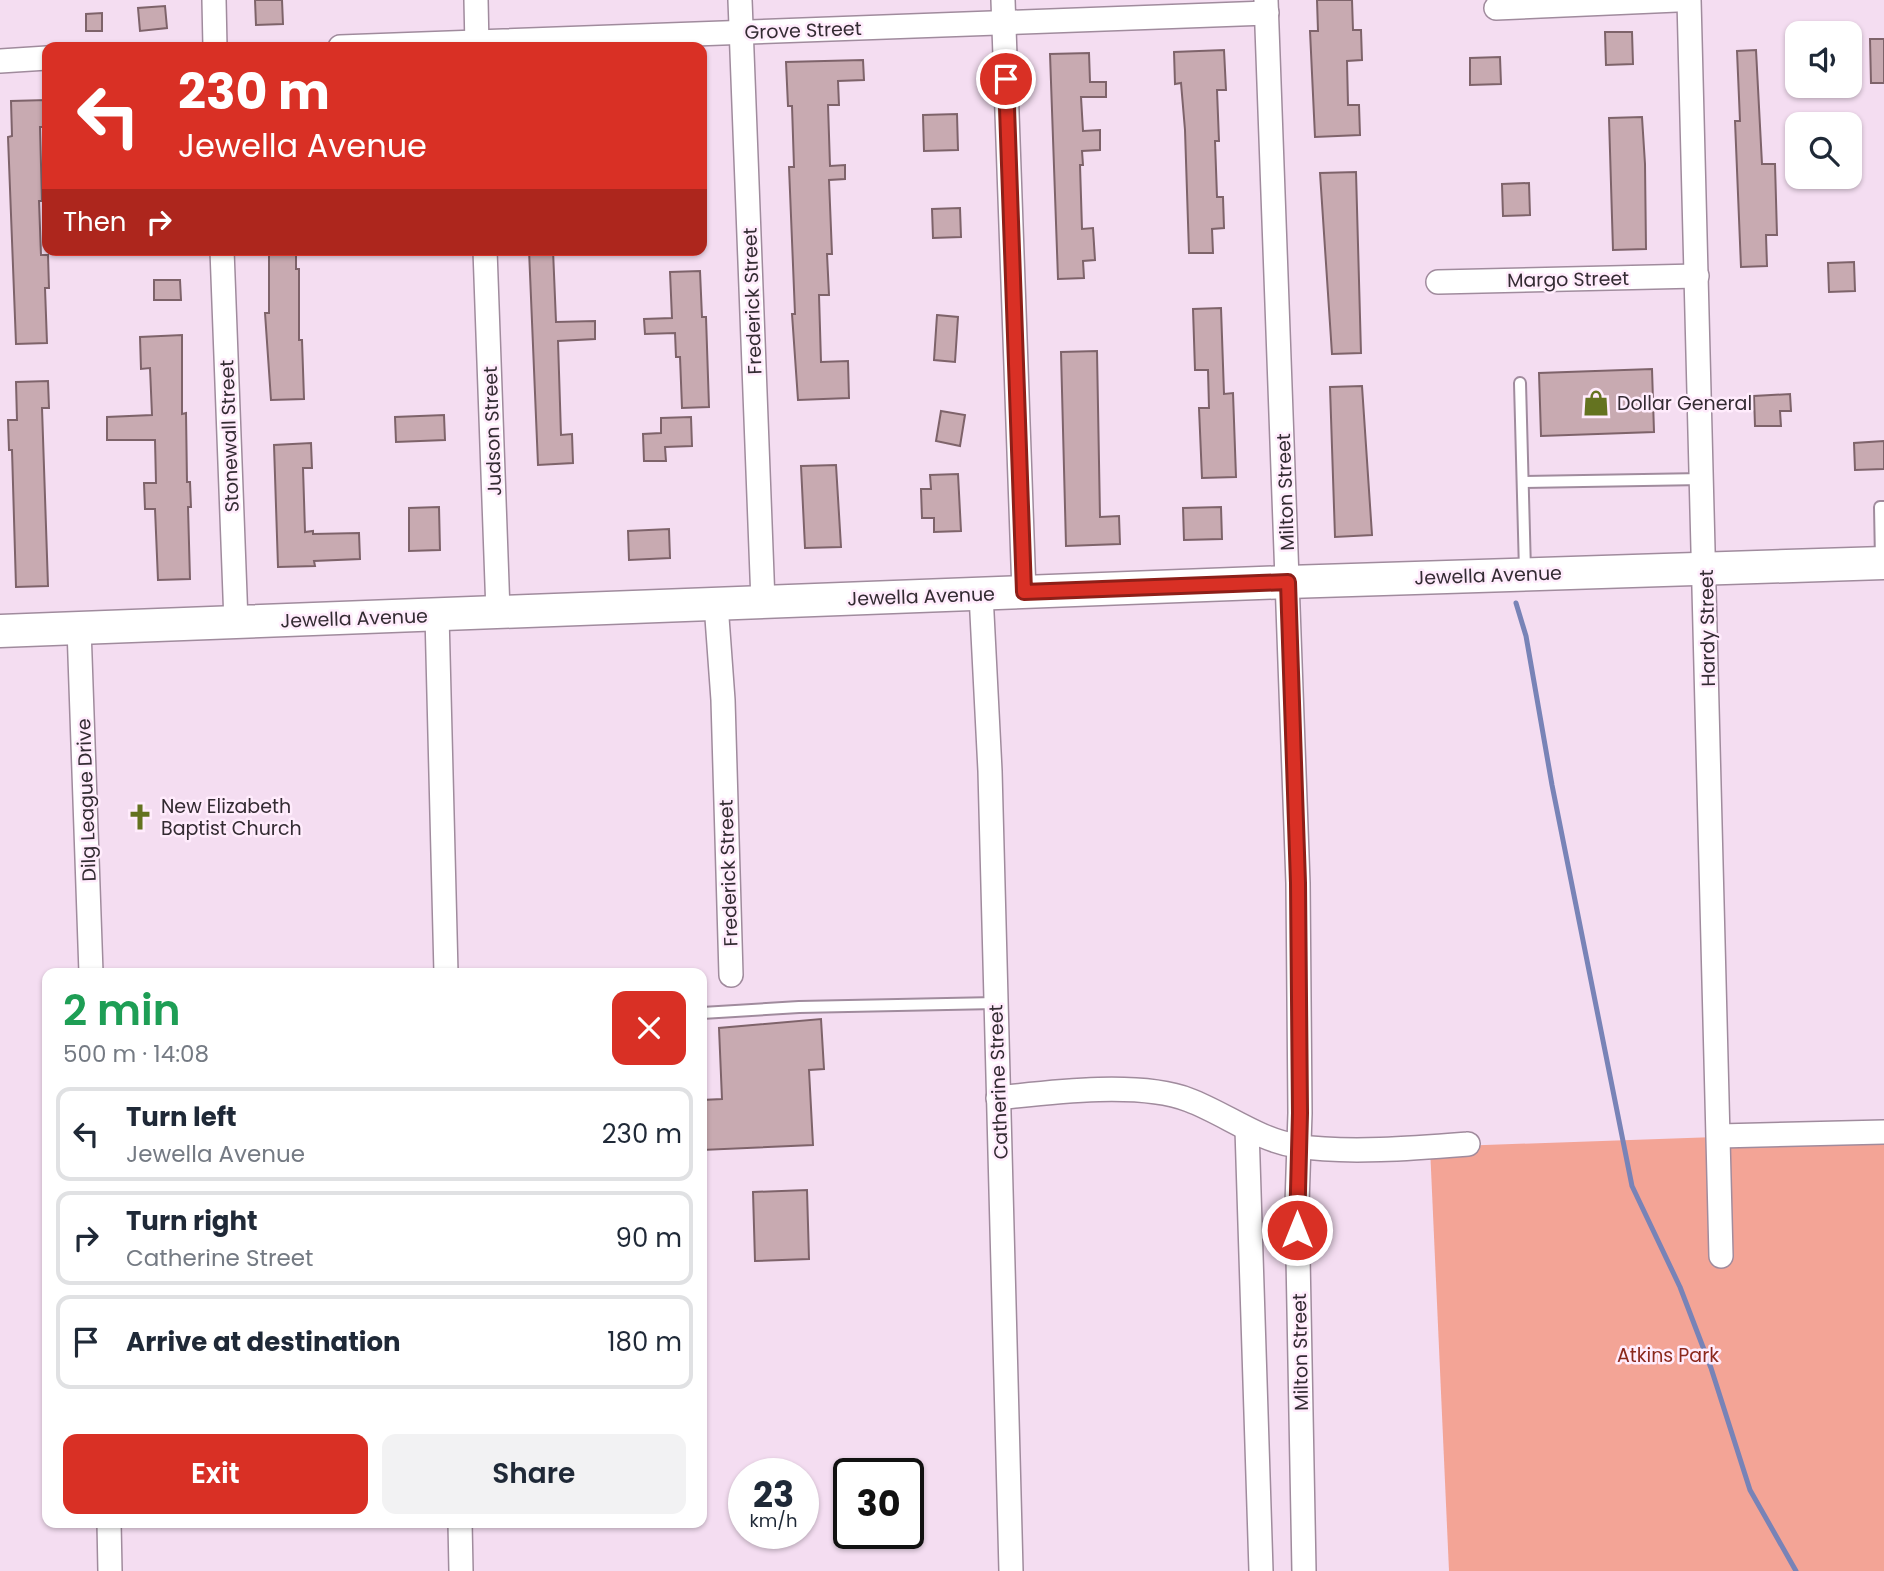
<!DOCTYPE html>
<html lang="en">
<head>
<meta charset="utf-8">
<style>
	:root { --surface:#fff; --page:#f2f2f3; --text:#1f2937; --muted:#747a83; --line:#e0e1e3; --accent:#d93025 }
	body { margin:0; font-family:Poppins,sans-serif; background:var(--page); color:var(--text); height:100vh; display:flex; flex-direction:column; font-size:26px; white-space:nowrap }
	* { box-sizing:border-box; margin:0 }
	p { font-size:23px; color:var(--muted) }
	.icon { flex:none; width:38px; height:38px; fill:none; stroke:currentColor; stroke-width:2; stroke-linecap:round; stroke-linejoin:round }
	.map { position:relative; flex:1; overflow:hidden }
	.side { position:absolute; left:42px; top:968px; width:665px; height:560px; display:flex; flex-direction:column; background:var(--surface); border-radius:14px; box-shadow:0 2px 5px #0004 }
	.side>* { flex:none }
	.guide { position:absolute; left:42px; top:42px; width:665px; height:214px; border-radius:14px; box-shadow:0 2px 5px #0004; background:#d93025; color:#fff; overflow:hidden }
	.fabs { position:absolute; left:1785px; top:21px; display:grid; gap:14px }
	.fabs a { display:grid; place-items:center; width:77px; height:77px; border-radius:14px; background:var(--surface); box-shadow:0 2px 5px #0004; font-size:35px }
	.speed { position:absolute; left:728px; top:1458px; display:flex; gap:14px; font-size:35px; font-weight:700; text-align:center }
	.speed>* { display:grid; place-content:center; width:91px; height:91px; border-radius:50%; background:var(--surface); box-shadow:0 2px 5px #0004; line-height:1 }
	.speed small { font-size:18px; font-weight:400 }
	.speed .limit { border:4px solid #111; border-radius:10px; background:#fff; color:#111 }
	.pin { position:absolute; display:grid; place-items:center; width:60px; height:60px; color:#fff; margin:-30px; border:4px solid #fff; border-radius:50%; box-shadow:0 2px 7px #0007 }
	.me { position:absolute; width:77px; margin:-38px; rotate:0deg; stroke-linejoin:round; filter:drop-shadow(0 0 5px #0008) }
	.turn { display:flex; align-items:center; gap:24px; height:147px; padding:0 21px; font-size:32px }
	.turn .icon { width:91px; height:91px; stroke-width:2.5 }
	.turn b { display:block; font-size:49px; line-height:60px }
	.then { display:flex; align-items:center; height:66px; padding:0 21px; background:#0003; gap:14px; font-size:26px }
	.round { display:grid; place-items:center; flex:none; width:74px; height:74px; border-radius:14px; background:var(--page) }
	.overview { display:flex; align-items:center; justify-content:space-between; height:119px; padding:0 21px }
	h1 { font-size:42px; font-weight:600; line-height:52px; color:#1e9e55 }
	.action { display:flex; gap:14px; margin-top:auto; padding:14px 21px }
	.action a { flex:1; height:80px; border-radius:14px; background:var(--accent); color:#fff; font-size:28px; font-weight:600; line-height:80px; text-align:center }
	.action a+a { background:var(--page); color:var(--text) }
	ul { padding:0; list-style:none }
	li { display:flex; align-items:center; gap:21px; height:94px; margin:0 14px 10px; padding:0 7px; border:4px solid var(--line); border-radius:14px }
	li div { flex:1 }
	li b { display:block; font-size:26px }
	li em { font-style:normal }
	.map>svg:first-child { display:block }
	.green { fill:#f3a496 }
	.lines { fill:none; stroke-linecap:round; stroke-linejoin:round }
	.stream { stroke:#7883b7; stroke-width:5 }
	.building { fill:#c8aab1; stroke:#7e636a; stroke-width:2 }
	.service-casing { stroke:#a08b9d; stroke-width:14 }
	.minor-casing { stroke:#a08b9d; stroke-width:26 }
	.secondary-casing { stroke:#a08b9d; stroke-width:35 }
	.service { stroke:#fff; stroke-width:10 }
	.minor { stroke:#fff; stroke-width:23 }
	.secondary { stroke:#fff; stroke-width:32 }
	.route-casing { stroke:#8d1f18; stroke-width:18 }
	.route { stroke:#d93025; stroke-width:12 }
	.labels { text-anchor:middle; stroke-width:5; stroke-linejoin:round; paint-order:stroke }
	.street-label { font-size:19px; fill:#332b32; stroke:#ffecfc }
	.poi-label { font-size:19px; fill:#332b32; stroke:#ffecfc; text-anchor:start }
	.park-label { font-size:19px; fill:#8b281c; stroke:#ffecfc }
</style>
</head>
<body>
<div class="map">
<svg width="1884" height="1571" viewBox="0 0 1884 1571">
	<rect width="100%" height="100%" fill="#f4ddf1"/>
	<polygon class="green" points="1884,1131 1884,1571 1449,1571 1430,1147"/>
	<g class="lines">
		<polyline class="stream" points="1516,603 1526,636 1552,785 1632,1186 1680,1287 1711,1368 1750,1490 1796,1571"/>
	</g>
	<g class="building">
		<polygon points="255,0 282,0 283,24 256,25"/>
		<polygon points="1317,0 1352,0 1353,30 1361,30 1362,60 1347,61 1348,105 1359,105 1360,135 1315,137 1310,31 1318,31"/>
		<polygon points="165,6 167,28 140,31 138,8"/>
		<polygon points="102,13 102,31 86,31 86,14"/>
		<polygon points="1605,32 1632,32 1633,64 1606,65"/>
		<polygon points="1870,39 1884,39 1884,83 1871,83"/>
		<polygon points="1224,50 1226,90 1217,90 1219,141 1215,141 1217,197 1223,197 1224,228 1212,229 1213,253 1189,253 1185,130 1181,83 1175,84 1174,52"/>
		<polygon points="1756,50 1762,164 1775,164 1777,235 1766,235 1767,266 1741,267 1735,121 1740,121 1737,51"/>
		<polygon points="1089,53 1090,82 1106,82 1106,97 1081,97 1083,131 1100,130 1100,150 1082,151 1083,165 1080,165 1082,229 1093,228 1095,260 1083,261 1084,278 1058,279 1050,54"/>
		<polygon points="1500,57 1501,84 1470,85 1470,58"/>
		<polygon points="863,60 864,80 838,81 839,105 828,105 830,166 845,165 845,179 829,180 832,254 827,254 829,295 819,295 821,362 848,361 849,398 798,400 792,314 795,314 789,167 794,167 792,106 788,106 786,62"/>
		<polygon points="47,100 47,127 40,127 42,201 39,201 41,255 48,255 49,288 45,288 47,343 16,344 8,137 12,136 11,101"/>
		<polygon points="957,114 958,150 924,151 923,115"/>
		<polygon points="1642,117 1645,164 1646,249 1613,250 1609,118"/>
		<polygon points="1356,172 1361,353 1332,354 1320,173"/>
		<polygon points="1529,183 1530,215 1503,216 1502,184"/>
		<polygon points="960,208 961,237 933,238 932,209"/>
		<polygon points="269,250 296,250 296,269 299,269 299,340 302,340 304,399 271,400 265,313 269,313"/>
		<polygon points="529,250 553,250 556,322 595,321 595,339 558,341 561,435 572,434 573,463 538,465"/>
		<polygon points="1854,262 1855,291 1829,292 1828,263"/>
		<polygon points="700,271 702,317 706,317 709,407 682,408 680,357 676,357 675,333 645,334 644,319 672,318 670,272"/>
		<polygon points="154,280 180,280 181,300 154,300"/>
		<polygon points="1221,308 1224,394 1233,393 1236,477 1202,478 1199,408 1209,408 1208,370 1195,370 1193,309"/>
		<polygon points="937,315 958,317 955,362 934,360"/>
		<polygon points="182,335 182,414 186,413 187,482 190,482 191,507 188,507 190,579 158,580 155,509 145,509 144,483 156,483 155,440 107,440 107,417 152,415 150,368 141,369 140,337"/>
		<polygon points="1097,351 1100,517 1119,516 1120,544 1066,546 1061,352"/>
		<polygon points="1652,369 1654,432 1541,436 1539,373"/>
		<polygon points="48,381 49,408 42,408 48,586 16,587 12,450 9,450 8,420 17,420 16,382"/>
		<polygon points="1362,386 1372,535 1335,537 1330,387"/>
		<polygon points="1790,394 1791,411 1780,411 1781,426 1755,426 1754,396"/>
		<polygon points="941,411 965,415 960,446 936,441"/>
		<polygon points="444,415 445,440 396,442 395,417"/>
		<polygon points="691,417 692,446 665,447 666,461 644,461 643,434 661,433 661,418"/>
		<polygon points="1884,441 1884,469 1855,470 1854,443"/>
		<polygon points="311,443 312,468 303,468 305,532 313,531 313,534 359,533 360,559 314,561 315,566 278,567 274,445"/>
		<polygon points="836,465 841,547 805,548 801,466"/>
		<polygon points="958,474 961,531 934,532 934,518 922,518 921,489 931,489 930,475"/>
		<polygon points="439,507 440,550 409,551 409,508"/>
		<polygon points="1221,507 1222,539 1184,540 1183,508"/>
		<polygon points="669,529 670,558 629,560 628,531"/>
		<polygon points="821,1019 824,1069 809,1070 813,1145 702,1150 702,1100 722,1099 719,1028"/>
		<polygon points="807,1190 809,1259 755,1261 753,1192"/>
	</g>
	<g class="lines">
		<g class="service-casing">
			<g id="service">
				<polyline points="1520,383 1525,571"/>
				<polyline points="1523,482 1703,479"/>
				<polyline points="1881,560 1880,507 1884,507"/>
				<polyline points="702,1013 799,1007 996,1003"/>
			</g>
		</g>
		<g class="minor-casing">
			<g id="minor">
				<polyline points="214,0 215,47"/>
				<polyline points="476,0 477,47"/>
				<polyline points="740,0 763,602"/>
				<polyline points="1003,0 1024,592"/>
				<polyline points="1266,0 1298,883 1300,1113 1297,1204 1304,1571"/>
				<polyline points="1689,0 1721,1256"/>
				<polyline points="1496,8 1677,0"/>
				<polyline points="340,47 1267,13"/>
				<polyline points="0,61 47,58"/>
				<polyline points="222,250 236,622"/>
				<polyline points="485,250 498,612"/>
				<polyline points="1438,282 1697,276"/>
				<polyline points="981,594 990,771 1011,1571"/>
				<polyline points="716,604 723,700 731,975"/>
				<polyline points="437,615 446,973"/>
				<polyline points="79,628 91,973"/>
				<path d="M998 1098C1051 1092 1140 1081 1189 1100 1226 1114 1258 1140 1297 1146 1346 1154 1418 1148 1468 1144"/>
				<polyline points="1247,1129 1261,1571"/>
				<polyline points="1719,1136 1884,1132"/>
				<polyline points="109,1522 110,1571"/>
				<polyline points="460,1522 461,1571"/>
			</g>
		</g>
		<g class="secondary-casing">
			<polyline id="secondary" points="0,631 1288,582 1884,563"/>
		</g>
		<use href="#service" class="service"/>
		<use href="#minor" class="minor"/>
		<use href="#secondary" class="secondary"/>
	</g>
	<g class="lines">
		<g class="route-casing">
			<polyline id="route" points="1006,79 1024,592 1288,582 1298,883 1300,1113 1297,1230"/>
		</g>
		<use href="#route" class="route"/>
	</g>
	<defs>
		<g id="shop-bare" transform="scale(2.1)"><path d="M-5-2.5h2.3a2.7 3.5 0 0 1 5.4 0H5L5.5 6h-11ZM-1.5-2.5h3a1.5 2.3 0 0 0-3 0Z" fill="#647320" stroke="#ffecfc" stroke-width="2.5" paint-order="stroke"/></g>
		<g id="church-bare" transform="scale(2.1)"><path d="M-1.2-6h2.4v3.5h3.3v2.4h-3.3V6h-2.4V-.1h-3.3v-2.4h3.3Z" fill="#647320" stroke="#ffecfc" stroke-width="2.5" paint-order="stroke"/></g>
	</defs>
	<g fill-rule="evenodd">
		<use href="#shop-bare" x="1596" y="403"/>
		<use href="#church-bare" x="140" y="817"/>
	</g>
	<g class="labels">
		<g class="street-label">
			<text transform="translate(803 30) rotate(-2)" y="7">Grove Street</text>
			<text transform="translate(1568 279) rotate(-1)" y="7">Margo Street</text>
			<text transform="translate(752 301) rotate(-92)" y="7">Frederick Street</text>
			<text transform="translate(492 431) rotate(-92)" y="7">Judson Street</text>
			<text transform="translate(229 436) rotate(-92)" y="7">Stonewall Street</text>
			<text transform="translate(1285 492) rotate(-92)" y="7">Milton Street</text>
			<text transform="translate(1488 575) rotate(-2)" y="7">Jewella Avenue</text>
			<text transform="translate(921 596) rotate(-2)" y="7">Jewella Avenue</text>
			<text transform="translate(354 618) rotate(-2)" y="7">Jewella Avenue</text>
			<text transform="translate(1707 628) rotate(-91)" y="7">Hardy Street</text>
			<text transform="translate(86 800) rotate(-92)" y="7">Dilg League Drive</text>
			<text transform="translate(728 873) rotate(-92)" y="7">Frederick Street</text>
			<text transform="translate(998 1082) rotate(-92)" y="7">Catherine Street</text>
			<text transform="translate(1300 1352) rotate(-91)" y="7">Milton Street</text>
		</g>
		<g class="poi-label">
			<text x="1617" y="410">Dollar General</text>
			<text x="161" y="813">New Elizabeth<tspan x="161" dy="22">Baptist Church</tspan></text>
		</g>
		<g class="park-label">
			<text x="1668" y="1362">Atkins Park</text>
		</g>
	</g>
</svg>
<div class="fabs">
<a><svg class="icon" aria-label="sound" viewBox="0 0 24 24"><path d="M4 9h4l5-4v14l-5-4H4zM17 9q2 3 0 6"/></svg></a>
<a><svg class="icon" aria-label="search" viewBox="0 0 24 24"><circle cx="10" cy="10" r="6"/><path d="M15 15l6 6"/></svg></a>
</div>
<div class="speed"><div>23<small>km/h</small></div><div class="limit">30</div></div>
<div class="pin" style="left:1006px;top:79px;background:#d93025"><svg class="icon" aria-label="arrive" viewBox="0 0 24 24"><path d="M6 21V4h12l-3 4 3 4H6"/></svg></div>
<svg class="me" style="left:1297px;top:1230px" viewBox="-20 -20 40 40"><circle r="17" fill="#d93025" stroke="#fff" stroke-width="3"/><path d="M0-11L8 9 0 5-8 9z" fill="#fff"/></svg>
<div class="guide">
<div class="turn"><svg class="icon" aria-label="left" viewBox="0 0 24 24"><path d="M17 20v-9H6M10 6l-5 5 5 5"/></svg><div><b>230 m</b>Jewella Avenue</div></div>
<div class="then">Then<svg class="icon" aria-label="right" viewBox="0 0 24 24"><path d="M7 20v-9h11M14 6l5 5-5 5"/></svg></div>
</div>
<section class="side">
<div class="overview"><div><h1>2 min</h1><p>500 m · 14:08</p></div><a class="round" style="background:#d93025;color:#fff"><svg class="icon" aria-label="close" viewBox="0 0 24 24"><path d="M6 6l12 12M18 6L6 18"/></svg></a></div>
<ul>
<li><svg class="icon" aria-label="left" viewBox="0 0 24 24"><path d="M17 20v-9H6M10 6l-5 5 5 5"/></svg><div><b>Turn left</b><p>Jewella Avenue</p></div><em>230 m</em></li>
<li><svg class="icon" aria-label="right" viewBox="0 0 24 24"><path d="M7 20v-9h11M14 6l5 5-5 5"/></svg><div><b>Turn right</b><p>Catherine Street</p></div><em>90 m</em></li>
<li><svg class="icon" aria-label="arrive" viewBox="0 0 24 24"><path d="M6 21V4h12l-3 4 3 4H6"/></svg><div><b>Arrive at destination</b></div><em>180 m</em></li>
</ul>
<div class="action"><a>Exit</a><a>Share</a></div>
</section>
</div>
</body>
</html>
